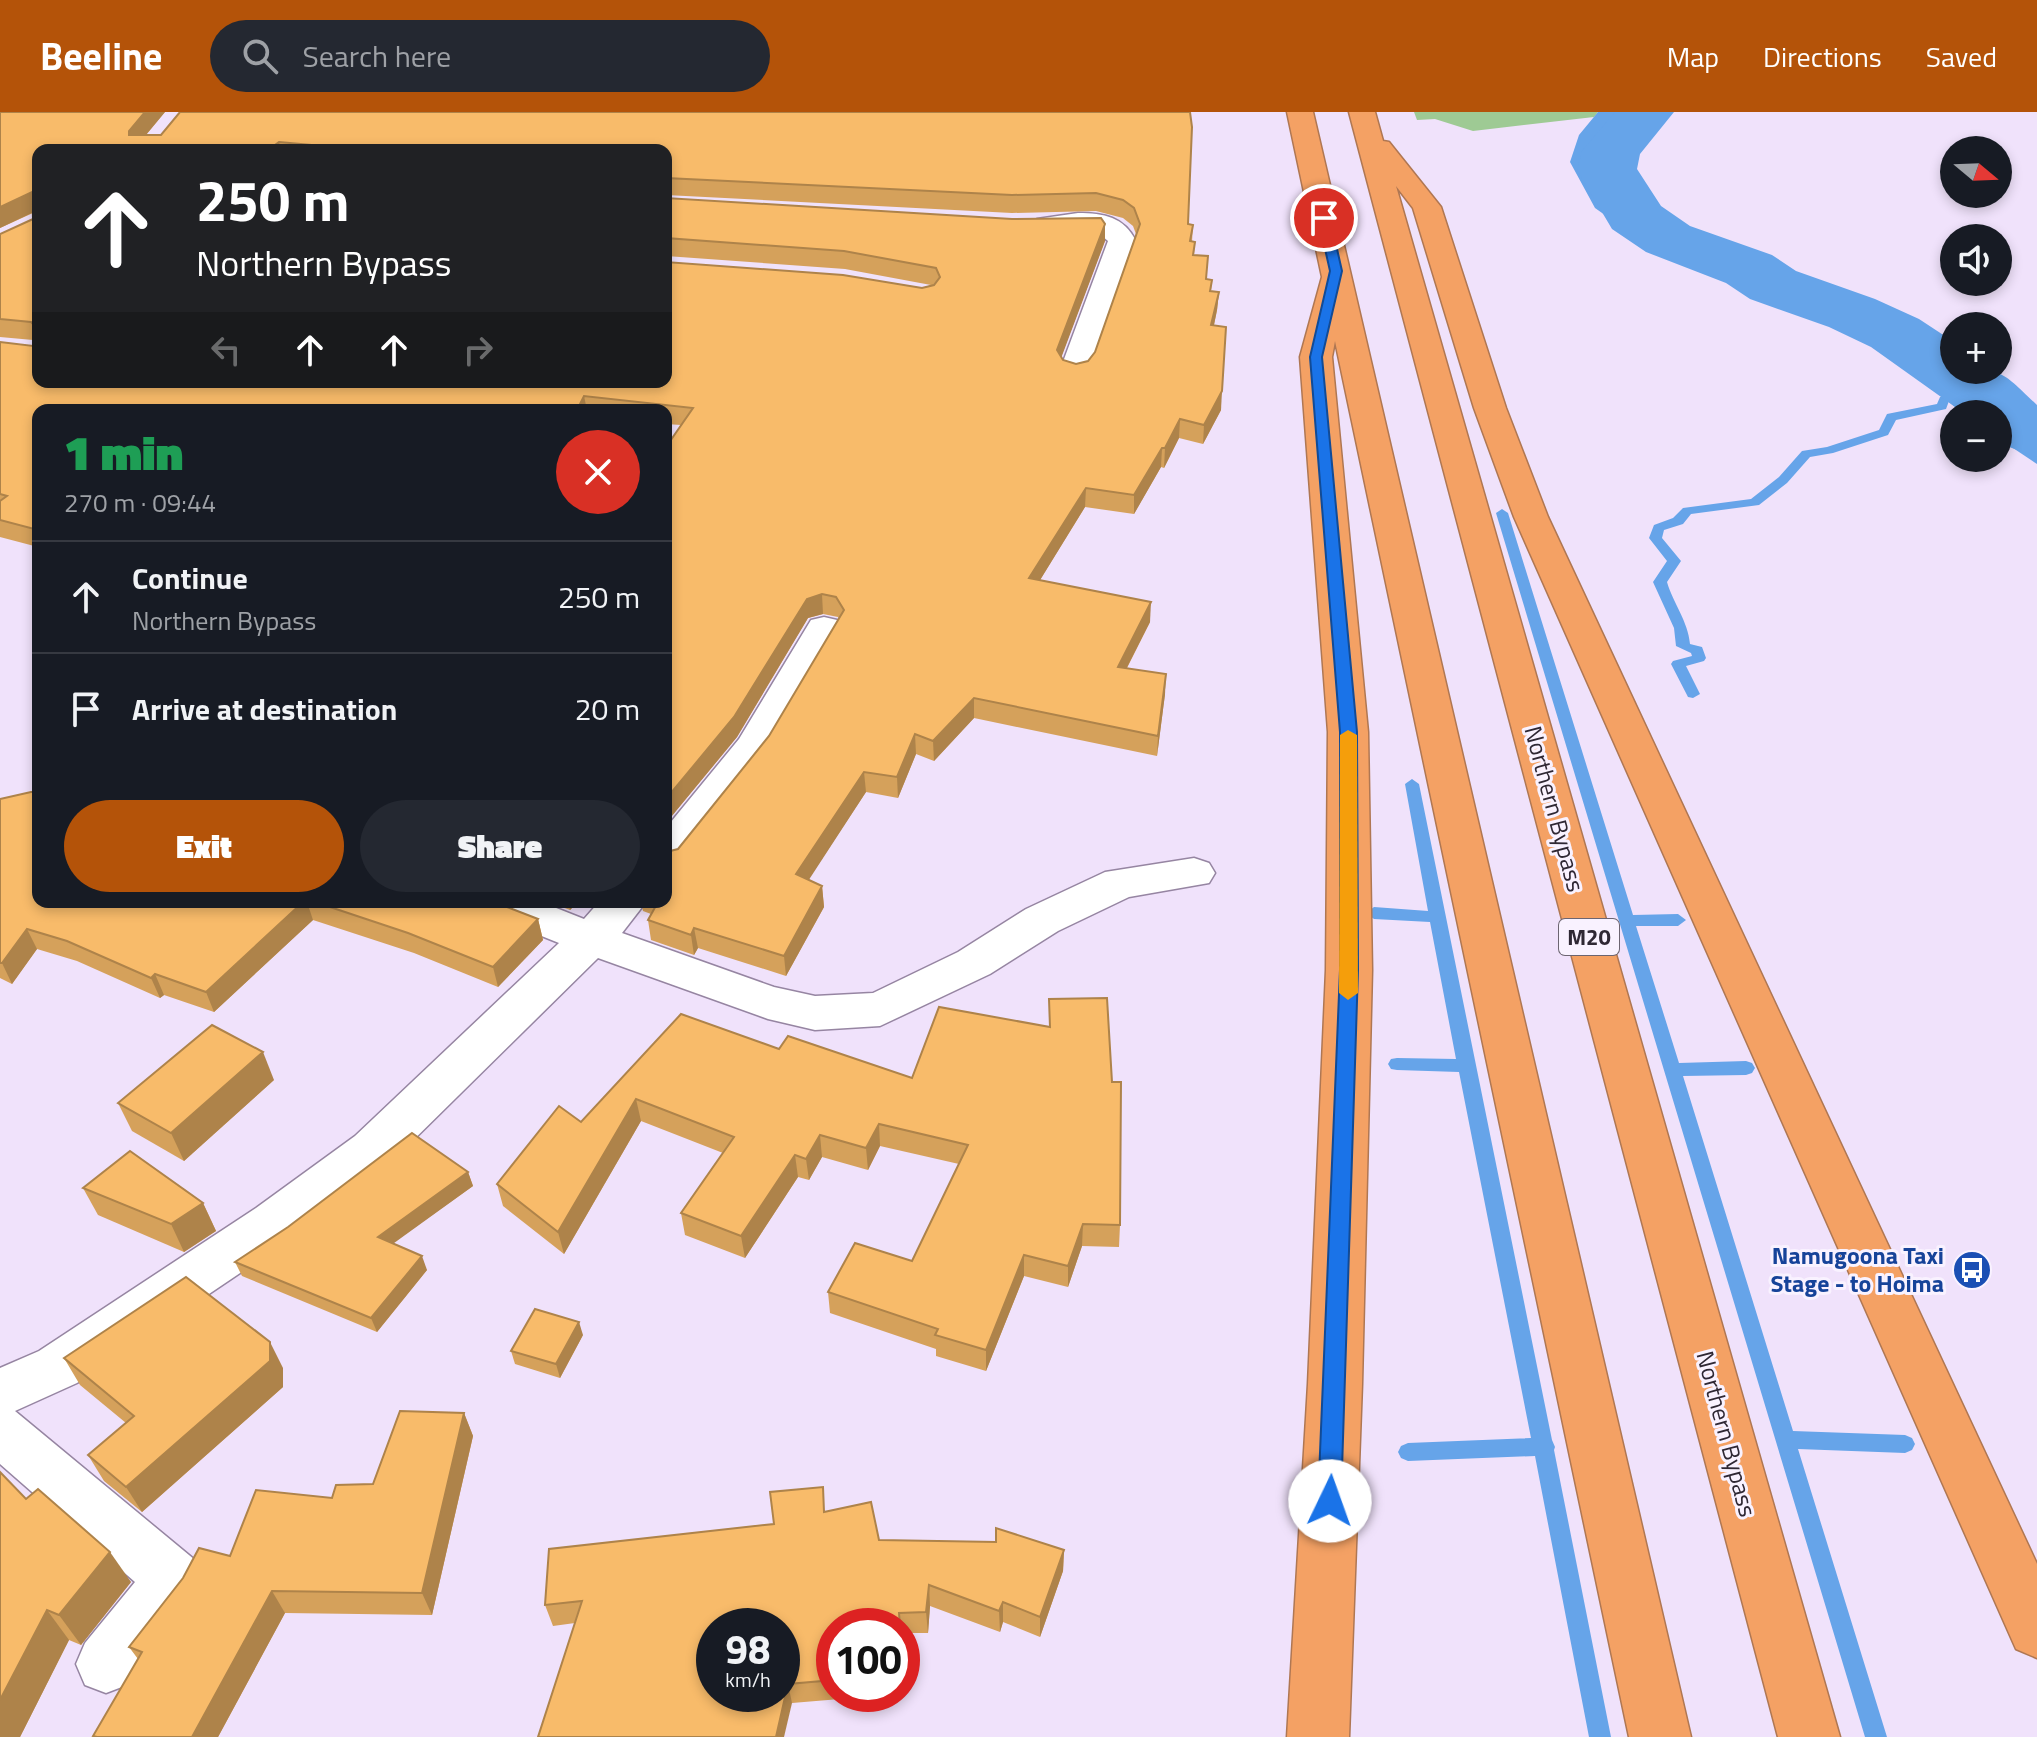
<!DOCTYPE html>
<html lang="en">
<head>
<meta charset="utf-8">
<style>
	:root { --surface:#171b24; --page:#242831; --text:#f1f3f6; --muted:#9ea1a6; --line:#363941; --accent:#b45309 }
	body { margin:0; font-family:"Titillium Web",sans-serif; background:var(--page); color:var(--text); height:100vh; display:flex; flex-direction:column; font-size:30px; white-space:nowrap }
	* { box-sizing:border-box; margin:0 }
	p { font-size:26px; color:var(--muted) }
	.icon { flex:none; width:44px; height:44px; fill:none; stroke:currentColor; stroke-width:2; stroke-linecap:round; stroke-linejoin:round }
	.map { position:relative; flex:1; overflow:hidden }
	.panel { position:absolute; left:32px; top:292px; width:640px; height:504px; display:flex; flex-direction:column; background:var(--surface); border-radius:16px; box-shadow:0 4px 12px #0003 }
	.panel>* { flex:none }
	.hud { position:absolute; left:32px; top:32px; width:640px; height:244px; border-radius:16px; box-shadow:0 4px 12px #0003; background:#202124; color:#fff; overflow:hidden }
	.needle { width:52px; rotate:109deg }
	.tools { position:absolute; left:1940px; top:24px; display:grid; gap:16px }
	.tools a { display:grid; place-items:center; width:72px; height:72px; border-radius:50%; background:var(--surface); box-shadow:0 4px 12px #0003; font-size:40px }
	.speed { position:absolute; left:696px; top:1496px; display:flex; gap:16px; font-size:40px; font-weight:700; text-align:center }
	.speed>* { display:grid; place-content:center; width:104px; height:104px; border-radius:50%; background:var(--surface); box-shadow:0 4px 12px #0003; line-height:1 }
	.speed small { font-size:20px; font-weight:400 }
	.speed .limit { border:12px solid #d22; background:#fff; color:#111 }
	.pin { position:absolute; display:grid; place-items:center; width:68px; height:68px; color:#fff; margin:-34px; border:4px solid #fff; border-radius:50%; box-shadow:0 2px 8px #0007 }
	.me { position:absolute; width:88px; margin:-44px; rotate:3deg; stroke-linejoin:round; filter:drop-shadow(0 0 6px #0008) }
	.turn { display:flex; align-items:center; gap:28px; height:168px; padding:0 32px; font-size:36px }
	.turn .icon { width:104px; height:104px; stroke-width:2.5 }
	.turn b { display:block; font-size:56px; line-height:68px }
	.lanes { display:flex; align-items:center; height:76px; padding:0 32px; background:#0003; justify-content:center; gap:40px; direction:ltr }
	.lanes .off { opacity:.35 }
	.round { display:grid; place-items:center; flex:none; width:84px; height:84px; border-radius:42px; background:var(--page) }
	.summary { display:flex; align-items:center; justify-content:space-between; height:136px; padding:0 32px }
	h1 { font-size:48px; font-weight:800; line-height:60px; color:#1e9e55 }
	.action { display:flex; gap:16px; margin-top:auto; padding:16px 32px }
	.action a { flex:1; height:92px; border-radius:48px; background:var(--accent); color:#fff; font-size:32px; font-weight:800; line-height:92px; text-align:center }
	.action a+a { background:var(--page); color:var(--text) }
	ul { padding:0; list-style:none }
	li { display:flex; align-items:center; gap:24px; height:112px; padding:0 32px; border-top:2px solid var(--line) }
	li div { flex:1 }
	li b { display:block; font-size:30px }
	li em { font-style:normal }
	header { display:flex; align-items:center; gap:48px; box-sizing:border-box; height:112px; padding:0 40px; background:var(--accent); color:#fff }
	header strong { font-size:38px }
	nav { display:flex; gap:44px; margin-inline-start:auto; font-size:28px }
	.search { width:560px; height:72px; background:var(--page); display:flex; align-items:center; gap:20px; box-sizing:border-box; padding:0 28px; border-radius:44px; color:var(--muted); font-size:30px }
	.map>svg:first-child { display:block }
	.green { fill:#9eca94 }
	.water { fill:#66a4e9 }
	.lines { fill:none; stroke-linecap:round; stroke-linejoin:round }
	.stream { fill:#66a4e9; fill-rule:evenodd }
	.river { fill:#66a4e9; fill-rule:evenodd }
	.street-casing { stroke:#9685a2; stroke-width:3 }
	.highway-casing { stroke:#af7753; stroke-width:3 }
	.street { fill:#fff; fill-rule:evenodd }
	.highway { fill:#f4a164; fill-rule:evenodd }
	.wall { fill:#d5a15b; fill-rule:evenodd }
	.shaded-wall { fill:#ae834a }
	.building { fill:#f8bb6a; stroke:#ae834a; stroke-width:2; fill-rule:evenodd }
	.route { fill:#1a73e8; stroke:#114b97; stroke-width:2 }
	.slow { fill:#f59e0b }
	.labels { text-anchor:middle; stroke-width:6; stroke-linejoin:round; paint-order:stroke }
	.shield { fill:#f9f2ff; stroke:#6c6571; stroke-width:2 }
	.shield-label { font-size:22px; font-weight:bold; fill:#2f2834 }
	.street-label { font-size:24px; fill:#2f2834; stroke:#f9f2ff }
	.transit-label { font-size:24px; font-weight:bold; fill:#164399; stroke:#f9f2ff; text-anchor:end }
</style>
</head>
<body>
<header>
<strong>Beeline</strong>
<div class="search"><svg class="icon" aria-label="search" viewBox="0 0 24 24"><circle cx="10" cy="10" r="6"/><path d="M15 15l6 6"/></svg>Search here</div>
<nav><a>Map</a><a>Directions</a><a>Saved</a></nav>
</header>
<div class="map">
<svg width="2037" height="1625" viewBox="0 0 2037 1625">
	<rect width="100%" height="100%" fill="#f0e2fb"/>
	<polygon class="green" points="1414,0 1598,0 1594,5 1473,19 1435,7 1417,8"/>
	<g class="water">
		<polygon points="1598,0 1643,0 1596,35 1600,42 1595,50 1595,62 1622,99 1672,129 1712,140 1737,155 1799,181 1886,224 1997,302 1964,302 1863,222 1817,200 1766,184 1726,165 1663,144 1595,96 1570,50 1579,23"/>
		<polygon points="1998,302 2031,315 2037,321 2037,352 1998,326"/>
	</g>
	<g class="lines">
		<g class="stream">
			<path d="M1982 275 1988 279 1986 281 1949 289 1946 297 1896 308 1888 323 1833 341 1810 345 1787 371 1759 393 1691 402 1683 412 1664 418 1662 426 1681 449 1667 470C1673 491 1688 509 1690 532L1702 535 1706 546 1704 549 1686 554 1700 582 1693 586 1688 585 1671 552 1673 549 1692 544 1691 541 1676 534 1674 516 1653 470 1667 449 1649 426 1654 413 1673 406 1683 396 1751 387 1779 365 1802 339 1827 335 1879 318 1887 302 1937 292 1940 285Z"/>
			<polygon points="1502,397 1508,401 1633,803 1678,802 1686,808 1678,814 1636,814 1679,951 1746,949 1752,951 1755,956 1752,961 1746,963 1683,964 1793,1319 1905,1323 1912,1326 1915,1332 1912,1338 1905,1341 1798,1337 1887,1625 1865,1625 1496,401"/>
			<polygon points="1412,667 1419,672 1552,1328 1555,1335 1554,1338 1611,1625 1589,1625 1535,1344 1408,1349 1401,1346 1398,1340 1401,1334 1408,1331 1531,1326 1459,960 1397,958 1391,957 1388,952 1391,947 1397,946 1456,947 1430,810 1374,807 1366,801 1374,795 1428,799 1405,672"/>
		</g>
		<path class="river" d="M1615 0H1674L1640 42 1637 57 1661 94 1690 114 1772 143 1796 159 1875 187 1919 207 1954 230V258C2005 258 2000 258 2037 293V345L1998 331V302H1965L1871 235 1829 215 1750 187 1726 171 1646 140 1612 117 1577 58 1582 39Z"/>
		<g class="street-casing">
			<g id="street">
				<path d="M1078 101C1104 101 1124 105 1136 129L1092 258 1087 265 1076 268 1065 265 1060 258 1108 129 1096 119 1047 122 1037 119 1033 113 1037 107Z"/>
				<polygon points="824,505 837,508 843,516 769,643 681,754 666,758 666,716 739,627 811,508"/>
				<polygon points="1194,746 1209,751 1215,761 1209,771 1129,785 1058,819 990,862 880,914 815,918 768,907 598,846 389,1052 292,1126 77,1271 15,1299 195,1448 203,1467 195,1486 127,1573 106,1581 85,1573 76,1552 85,1531 135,1470 0,1352 0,1256 39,1239 256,1096 355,1024 559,831 484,801 477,790 541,790 584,807 599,790 646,790 622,821 774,875 815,884 873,881 958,840 1026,797 1105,760"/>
			</g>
		</g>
		<g class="highway-casing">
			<g id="highway">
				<polygon points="1287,0 1313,0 1691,1625 1629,1625 1335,229 1332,245 1368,620 1372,858 1362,1272 1349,1625 1287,1625 1308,1272 1326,858 1328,620 1300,245 1322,165"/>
				<polygon points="1349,0 1375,0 1383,29 1389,30 1441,95 1506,296 1548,405 2037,1452 2037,1546 2016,1537 1514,405 1474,296 1413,96 1396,74 1840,1625 1778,1625"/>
			</g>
		</g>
		<use href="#street" class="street"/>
		<use href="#highway" class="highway"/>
	</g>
	<g class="wall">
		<path d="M0 0H165L146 23 1190 0 1188 112 1193 113 1192 130H1195L1194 143 1207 167 1212 168 1211 179 1219 180 1217 198 1214 213 1221 298 1203 332 1179 326 1164 356 1161 355 1134 402 1085 395 1040 468 1150 510 1127 556 1165 582 1157 644 974 606 934 649 916 642 898 686 866 680 808 768 822 774 824 795 786 864 698 836 694 843 651 828 648 808 651 802 643 799 641 790H666L678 737 769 624 839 507 838 505 823 502 808 506 737 625 666 711V335L681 313 666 312V298H38V435L0 425V230L33 234V228L0 225V122L33 107V101L0 116ZM38 38H666V83L1012 101 1096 99 1123 106 1133 114 1136 122 1095 240 1088 249 1076 252 1063 248 1061 245 1105 129 666 86V144L845 157 931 173 922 176 666 270H38Z"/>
		<polygon points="0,687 38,790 494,790 538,807 543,828 498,875 414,841 313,808 214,900 164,883 160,886 77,849 37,837 12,872 0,866"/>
		<polygon points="549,790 578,790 570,798"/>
		<polygon points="1049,887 1120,1113 1119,1135 1082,1134 1068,1175 1024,1164 986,1259 936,1244 936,1237 830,1201 828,1180 912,1149 959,1052 880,1034 868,1058 822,1045 809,1068 798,1065 745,1146 685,1123 681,1101 723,1041 641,1009 564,1142 503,1094 497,1072 581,1010 681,902 779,937 912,966 1049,915"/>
		<polygon points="274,968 184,1049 132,1019 118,991"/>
		<polygon points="468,1060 473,1074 393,1131 427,1158 377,1220 242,1164 235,1150"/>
		<polygon points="83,1076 203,1091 216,1119 184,1140 98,1103"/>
		<polygon points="583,1223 560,1266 515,1252 511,1239"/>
		<polygon points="64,1246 283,1256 283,1275 142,1400 104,1369 88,1343 126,1311 80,1273"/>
		<polygon points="464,1301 473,1324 432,1503 285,1501 218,1625 94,1625 93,1624 138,1547 129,1535 230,1444 332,1386 373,1372"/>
		<polygon points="26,1387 131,1470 81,1533 69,1528 20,1625"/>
		<polygon points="826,1400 879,1428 1064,1438 1063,1459 1040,1525 1003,1510 1000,1520 930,1494 928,1521 902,1521 902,1514 834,1514 834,1582 900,1582 792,1591 575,1511 553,1514 545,1493 774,1412"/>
	</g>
	<g class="shaded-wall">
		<polygon points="145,0 165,0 135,36 129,23 129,19"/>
		<polygon points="279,30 281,38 268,38"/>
		<polygon points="32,80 38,98 0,116 0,95"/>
		<polygon points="1105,112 1105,129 1057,257 1057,238"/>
		<polygon points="1219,180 1217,198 1210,232 1211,213"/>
		<polygon points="1222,279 1221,298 1203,332 1204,313"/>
		<polygon points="584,284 587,298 577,298"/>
		<polygon points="1180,307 1179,326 1164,356 1165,336"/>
		<polygon points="1162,336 1161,355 1134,402 1134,383"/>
		<polygon points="1086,376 1085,395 1029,486 1029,466"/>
		<polygon points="822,482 823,502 808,506 737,625 666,711 666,687 807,487"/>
		<polygon points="1151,490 1150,510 1117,575 1118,555"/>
		<polygon points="1166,562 1165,582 1157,644 1158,624"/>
		<polygon points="974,586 974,606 934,649 933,629"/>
		<polygon points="915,622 916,642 898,686 897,665"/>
		<polygon points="864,660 866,680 799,783 796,762"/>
		<polygon points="822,774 824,795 786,864 784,844"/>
		<polygon points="303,790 307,790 313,808 214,900 206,880"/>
		<polygon points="568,790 578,790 570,798"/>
		<polygon points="538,807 543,828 498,875 493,855"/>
		<polygon points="694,816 698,836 694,843 691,823"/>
		<polygon points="27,817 37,837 12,872 2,851"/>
		<polygon points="155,862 164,883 160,886 151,866"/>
		<polygon points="263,940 274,968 184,1049 171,1021"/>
		<polygon points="636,987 641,1009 564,1142 558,1120"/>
		<polygon points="879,1012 880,1034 868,1058 866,1036"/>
		<polygon points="820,1023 822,1045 809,1068 806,1047"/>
		<polygon points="795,1043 798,1065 745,1146 741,1124"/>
		<polygon points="468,1060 473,1074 383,1139 378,1125"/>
		<polygon points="203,1091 216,1119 184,1140 171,1112"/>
		<polygon points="1083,1112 1082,1134 1068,1175 1068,1154"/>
		<polygon points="1024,1143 1024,1164 986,1259 986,1238"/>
		<polygon points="422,1144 427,1158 377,1220 371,1206"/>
		<polygon points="579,1210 583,1223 560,1266 556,1252"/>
		<polygon points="270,1230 283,1256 283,1275 142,1400 126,1375"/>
		<polygon points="464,1301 473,1324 432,1503 422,1481"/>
		<polygon points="1064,1438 1063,1459 1040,1525 1040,1505"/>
		<polygon points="110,1440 131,1470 81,1533 59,1503"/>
		<polygon points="929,1473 930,1494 928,1521 926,1500"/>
		<polygon points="272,1479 285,1501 218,1625 192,1625"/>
		<polygon points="1003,1490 1003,1510 1000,1520 999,1499"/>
		<polygon points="47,1498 69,1528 20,1625 0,1625 0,1588"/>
		<polygon points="788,1572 792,1591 784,1625 776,1625"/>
	</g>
	<g class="building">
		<path d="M0 0H145L129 19V23H161L180 0H1190L1192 15 1188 112 1193 113 1190 129 1195 130 1193 143 1208 144 1206 167 1212 168 1210 179 1219 180 1211 213 1226 215 1222 279 1204 313 1180 307 1165 336H1162L1134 383 1086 376 1029 466 1151 490 1118 555 1166 562 1158 624 974 586 933 629 915 622 897 665 864 660 796 762 822 774 784 844 694 816 691 823 648 808 658 790H666V740L678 737 769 624 844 498 836 485 822 482 807 487 734 605 666 687V335L693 296 584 284 577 298H38V418L0 408V389L7 384 0 382V230L33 234 34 213 31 210 0 207V122L33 107 32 80 0 95ZM279 30 366 38H666V66L1012 83 1096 81 1123 88 1134 96 1140 112 1095 240 1088 249 1076 252 1063 248 1057 238 1105 112 1101 106 1012 107 666 86V126L844 139 936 156 940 165 934 173 922 176 843 163 666 150V270H38V38H268Z"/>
		<polygon points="31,680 38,680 38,790 303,790 206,880 155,862 151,866 67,829 27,817 2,851 0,851 0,687"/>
		<polygon points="315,790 494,790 538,807 493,855 408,821"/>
		<polygon points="1107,886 1112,970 1121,970 1120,1113 1083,1112 1068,1154 1024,1143 986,1238 935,1223 938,1217 828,1180 855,1131 912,1149 968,1033 879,1012 866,1036 820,1023 806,1047 795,1043 741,1124 681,1101 734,1025 636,987 558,1120 497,1072 559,994 581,1010 681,902 779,937 788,924 912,966 939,895 1050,915 1049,887"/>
		<polygon points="212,913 263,940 171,1021 118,991"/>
		<polygon points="412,1021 468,1060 378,1125 422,1144 371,1206 235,1150 288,1115"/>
		<polygon points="130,1039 203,1091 171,1112 83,1076"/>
		<polygon points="186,1165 270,1230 270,1249 126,1375 88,1343 134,1304 64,1246"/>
		<polygon points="535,1197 579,1210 556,1252 511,1239"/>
		<polygon points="400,1299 464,1301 422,1481 272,1479 192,1625 97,1625 93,1624 142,1540 129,1535 183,1466 199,1436 230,1444 256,1378 332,1386 336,1373 373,1372"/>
		<polygon points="0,1360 26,1387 38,1377 110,1440 59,1503 47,1498 0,1588"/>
		<path d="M823 1375 824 1400 871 1390 879 1428 996 1430V1416L1064 1438 1040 1505 1003 1490 999 1499 929 1473 926 1500 899 1501 900 1514H834V1568L788 1572 776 1625H538L582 1489 545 1493 549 1437 774 1412 770 1380ZM714 1514H782V1582H714Z"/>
	</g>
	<polygon class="route" points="1324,102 1330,106 1342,159 1322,245 1357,620 1358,858 1341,1389 1338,1397 1330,1400 1321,1397 1318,1389 1340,858 1340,620 1310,245 1330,159 1318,106"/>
	<polygon class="slow" points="1348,618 1357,623 1358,881 1348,888 1339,881 1340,623"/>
	<defs>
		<g id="bus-disc" transform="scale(2)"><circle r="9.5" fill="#1a4fb4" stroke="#f9f2ff"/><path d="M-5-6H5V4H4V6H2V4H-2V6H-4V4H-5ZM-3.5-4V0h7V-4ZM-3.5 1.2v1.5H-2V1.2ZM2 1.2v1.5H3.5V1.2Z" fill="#fff"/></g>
	</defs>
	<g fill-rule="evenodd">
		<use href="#bus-disc" x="1972" y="1158"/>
	</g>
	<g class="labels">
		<rect class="shield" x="1559" y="807" width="60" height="36" rx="6"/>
		<g class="shield-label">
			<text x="1589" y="833">M20</text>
		</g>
		<g class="street-label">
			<text transform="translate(1554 697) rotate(75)" y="8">Northern Bypass</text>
			<text transform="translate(1726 1322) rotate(75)" y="8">Northern Bypass</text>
		</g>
		<g class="transit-label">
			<text x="1944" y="1152">Namugoona Taxi<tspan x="1944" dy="28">Stage - to Hoima</tspan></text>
		</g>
	</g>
</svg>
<div class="tools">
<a><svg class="needle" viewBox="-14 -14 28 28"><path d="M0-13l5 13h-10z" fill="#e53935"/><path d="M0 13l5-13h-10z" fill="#9ea1a6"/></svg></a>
<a><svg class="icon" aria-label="sound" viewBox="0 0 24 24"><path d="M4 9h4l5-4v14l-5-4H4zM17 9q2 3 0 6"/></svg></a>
<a>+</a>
<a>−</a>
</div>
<div class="speed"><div>98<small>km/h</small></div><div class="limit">100</div></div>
<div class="pin" style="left:1324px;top:106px;background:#d93025"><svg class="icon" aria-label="arrive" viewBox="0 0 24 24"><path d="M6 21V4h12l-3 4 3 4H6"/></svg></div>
<svg class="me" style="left:1330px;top:1389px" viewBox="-20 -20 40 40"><circle r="19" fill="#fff"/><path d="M0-13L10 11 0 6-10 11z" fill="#1a73e8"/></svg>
<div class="hud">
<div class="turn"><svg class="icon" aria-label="ahead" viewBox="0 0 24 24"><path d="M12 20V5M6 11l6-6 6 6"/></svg><div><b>250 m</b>Northern Bypass</div></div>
<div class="lanes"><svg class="icon off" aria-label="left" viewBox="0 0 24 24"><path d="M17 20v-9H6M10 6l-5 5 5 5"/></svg><svg class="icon" aria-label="ahead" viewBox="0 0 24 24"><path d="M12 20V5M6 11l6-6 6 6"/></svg><svg class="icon" aria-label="ahead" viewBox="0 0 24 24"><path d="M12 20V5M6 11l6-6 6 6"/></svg><svg class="icon off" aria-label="right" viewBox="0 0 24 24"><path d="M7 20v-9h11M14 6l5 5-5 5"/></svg></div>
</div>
<section class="panel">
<div class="summary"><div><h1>1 min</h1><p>270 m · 09:44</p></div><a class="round" style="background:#d93025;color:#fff"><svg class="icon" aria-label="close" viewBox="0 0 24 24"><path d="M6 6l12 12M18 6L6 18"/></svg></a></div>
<ul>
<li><svg class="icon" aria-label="ahead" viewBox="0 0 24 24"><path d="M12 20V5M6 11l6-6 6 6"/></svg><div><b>Continue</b><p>Northern Bypass</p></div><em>250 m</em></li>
<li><svg class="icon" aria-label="arrive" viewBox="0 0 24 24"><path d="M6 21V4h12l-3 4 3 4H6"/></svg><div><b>Arrive at destination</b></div><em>20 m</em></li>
</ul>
<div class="action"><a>Exit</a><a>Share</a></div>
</section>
</div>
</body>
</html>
